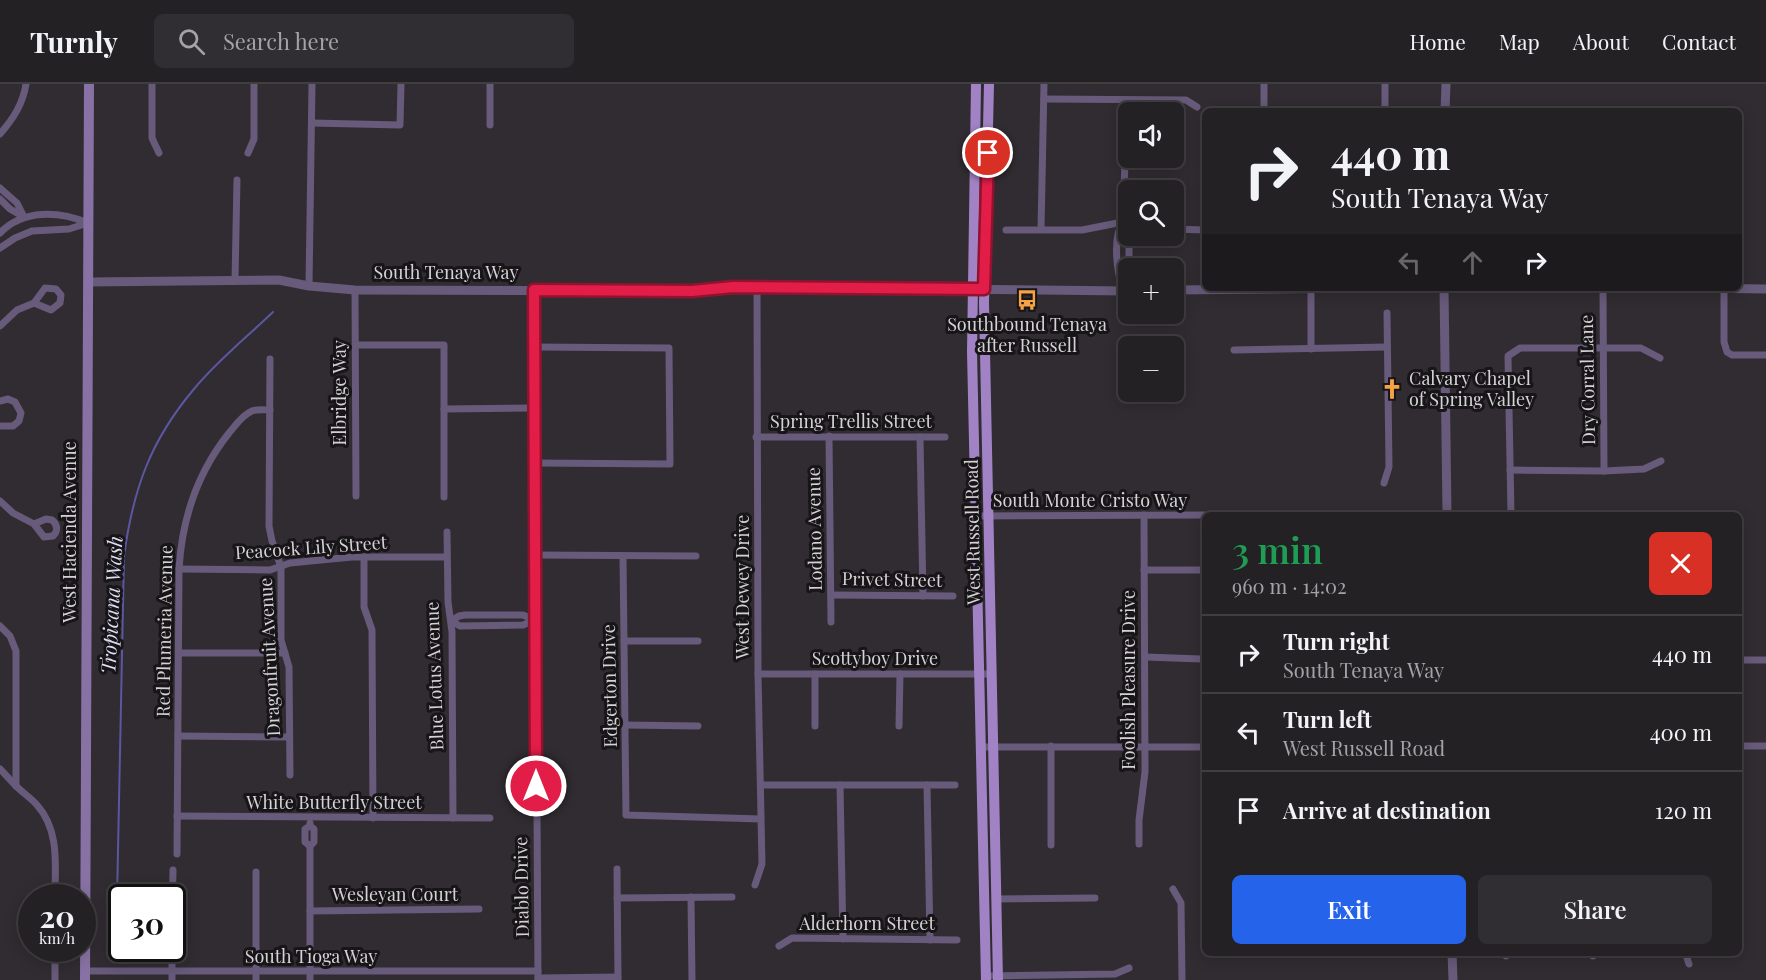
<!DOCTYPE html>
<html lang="en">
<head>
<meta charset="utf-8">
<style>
	:root { --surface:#242125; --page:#302e32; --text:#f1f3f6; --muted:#a3a3a7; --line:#413e42; --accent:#2563eb }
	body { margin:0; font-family:"Playfair Display",serif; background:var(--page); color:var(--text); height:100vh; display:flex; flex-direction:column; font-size:22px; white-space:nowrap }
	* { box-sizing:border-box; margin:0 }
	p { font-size:20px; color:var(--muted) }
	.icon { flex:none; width:33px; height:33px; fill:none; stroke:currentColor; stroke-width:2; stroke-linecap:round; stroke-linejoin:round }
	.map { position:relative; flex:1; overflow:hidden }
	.drawer { position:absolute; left:1202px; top:428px; width:540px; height:444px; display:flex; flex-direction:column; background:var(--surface); border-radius:9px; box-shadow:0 3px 15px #0003,0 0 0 2px var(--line) }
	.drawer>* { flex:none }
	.guide { position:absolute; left:1202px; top:24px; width:540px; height:183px; border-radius:9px; box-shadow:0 3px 15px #0003,0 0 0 2px var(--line); background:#242125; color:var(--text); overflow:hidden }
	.buttons { position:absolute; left:1118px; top:18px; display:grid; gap:12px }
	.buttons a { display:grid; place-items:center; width:66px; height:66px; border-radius:9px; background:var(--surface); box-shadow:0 3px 15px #0003,0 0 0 2px var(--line); font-size:30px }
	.speed { position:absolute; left:18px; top:800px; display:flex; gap:12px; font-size:30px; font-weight:700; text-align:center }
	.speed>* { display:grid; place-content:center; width:78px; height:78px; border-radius:50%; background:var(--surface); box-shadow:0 3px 15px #0003,0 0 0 2px var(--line); line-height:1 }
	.speed small { font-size:15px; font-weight:400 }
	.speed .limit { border:3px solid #111; border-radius:9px; background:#fff; color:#111 }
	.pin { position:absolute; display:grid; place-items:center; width:51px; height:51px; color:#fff; margin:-26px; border:3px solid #fff; border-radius:50%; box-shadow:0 2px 6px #0007 }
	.me { position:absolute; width:66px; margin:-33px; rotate:0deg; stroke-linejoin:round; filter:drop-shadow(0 0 4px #0008) }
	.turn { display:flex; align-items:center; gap:21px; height:126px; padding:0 30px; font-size:27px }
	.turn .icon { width:78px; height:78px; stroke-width:2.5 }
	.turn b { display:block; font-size:42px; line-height:51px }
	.lanes { display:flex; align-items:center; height:57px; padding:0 30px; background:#0003; justify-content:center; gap:30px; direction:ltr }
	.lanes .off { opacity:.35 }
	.round { display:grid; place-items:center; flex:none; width:63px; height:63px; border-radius:9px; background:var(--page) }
	.head { display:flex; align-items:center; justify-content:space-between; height:102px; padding:0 30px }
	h1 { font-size:36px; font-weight:600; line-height:45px; color:#1e9e55 }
	.cta { display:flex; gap:12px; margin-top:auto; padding:12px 30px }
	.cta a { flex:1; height:69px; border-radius:9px; background:var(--accent); color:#fff; font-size:24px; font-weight:600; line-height:69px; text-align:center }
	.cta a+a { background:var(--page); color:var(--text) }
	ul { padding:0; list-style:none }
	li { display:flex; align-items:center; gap:18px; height:78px; padding:0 30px; border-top:2px solid var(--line) }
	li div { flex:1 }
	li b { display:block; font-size:22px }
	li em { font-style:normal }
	header { display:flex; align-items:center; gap:36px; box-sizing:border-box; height:84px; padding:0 30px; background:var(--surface); border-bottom:2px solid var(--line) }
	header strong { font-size:28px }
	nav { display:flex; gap:33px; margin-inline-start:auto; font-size:21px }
	.search { width:420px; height:54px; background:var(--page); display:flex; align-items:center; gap:15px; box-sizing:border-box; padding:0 21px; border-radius:9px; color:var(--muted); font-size:22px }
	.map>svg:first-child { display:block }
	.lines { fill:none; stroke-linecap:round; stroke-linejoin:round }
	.stream { stroke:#5b57a2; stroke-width:2 }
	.minor { stroke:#675a7a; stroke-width:7 }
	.tertiary { stroke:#675a7a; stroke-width:9 }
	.secondary { stroke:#8871a4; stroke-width:10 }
	.primary { stroke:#a183c5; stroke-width:10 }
	.route-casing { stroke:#92132f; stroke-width:15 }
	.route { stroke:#e11d48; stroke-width:10 }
	.labels { text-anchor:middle; stroke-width:6; stroke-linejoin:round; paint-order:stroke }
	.street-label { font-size:18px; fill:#d5d2d5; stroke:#171517 }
	.poi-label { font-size:18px; fill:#d5d2d5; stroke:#171517 }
	.water-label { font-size:20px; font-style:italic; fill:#ddddf3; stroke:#171517 }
</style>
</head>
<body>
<header>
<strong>Turnly</strong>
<div class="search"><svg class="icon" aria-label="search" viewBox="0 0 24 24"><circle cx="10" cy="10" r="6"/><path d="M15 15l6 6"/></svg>Search here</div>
<nav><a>Home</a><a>Map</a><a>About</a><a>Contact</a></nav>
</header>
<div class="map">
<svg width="1766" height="896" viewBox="0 0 1766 896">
	<rect width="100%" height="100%" fill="#302c31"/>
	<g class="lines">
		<path class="stream" d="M116 865 124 472C133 406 150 357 194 305 217 277 247 253 273 228"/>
		<g class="minor">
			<polyline points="152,0 152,54 159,69"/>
			<polyline points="1044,15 1186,16 1197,23"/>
			<polyline points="1264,27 1264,0"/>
			<polyline points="1385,27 1385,0"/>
			<polyline points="312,39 400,41 401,0"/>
			<polyline points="490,41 490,0"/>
			<path d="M0 50C13 35 23 20 26 0"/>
			<polyline points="248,69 254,55 254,0"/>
			<polyline points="0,104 17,119 24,133"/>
			<polyline points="0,115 10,125 24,133"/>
			<polyline points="1041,145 1044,0"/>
			<polyline points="1173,145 1204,146"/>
			<polyline points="1006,146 1082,146 1128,137"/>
			<path d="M0 149C23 125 59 127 88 139"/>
			<polyline points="0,164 15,154 32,147 69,145 88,139"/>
			<polyline points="1129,184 1129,152"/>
			<polyline points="235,196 237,96"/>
			<polyline points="309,202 312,0"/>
			<polyline points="1603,204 1604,387"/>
			<polyline points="1311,205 1311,265"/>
			<polyline points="355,206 356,412"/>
			<polyline points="534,206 538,896"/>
			<polyline points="1724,206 1724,258 1727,268 1732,271 1766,271"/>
			<path d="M1123 207C1117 187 1112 156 1123 137L1127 16"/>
			<polyline points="1123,207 1128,191"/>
			<polyline points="0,242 17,226 34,219 45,204 56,205 61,211 60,219 51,226 34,219"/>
			<polyline points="355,261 444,261 444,413"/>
			<polyline points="534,263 669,264 670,380 535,379"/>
			<polyline points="1234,266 1387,263"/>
			<polyline points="270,275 269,442 272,457 281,483 281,556 289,583 290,691"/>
			<polyline points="0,317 8,315 15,318 21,329 19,337 13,342 0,342"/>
			<polyline points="444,325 534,324"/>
			<polyline points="829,352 831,538"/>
			<polyline points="756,353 945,353"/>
			<polyline points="920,353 923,512"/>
			<polyline points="1510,386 1604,387 1644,385 1661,377"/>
			<polyline points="1384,399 1389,383 1387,229"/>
			<path d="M0 417 13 429 34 440 44 453 53 452C58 447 58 441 52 436L46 435 34 440"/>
			<polyline points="1511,430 1508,272 1520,264 1641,264 1660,274"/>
			<polyline points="976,432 1204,431"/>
			<polyline points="447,448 448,518 452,548 453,734"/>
			<polyline points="535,471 696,472"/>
			<polyline points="623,472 626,731 761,735"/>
			<polyline points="364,473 364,523 372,546 373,734"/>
			<polyline points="179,485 270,486 290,479 352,473 446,473"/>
			<polyline points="1144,486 1204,486"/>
			<polyline points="831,511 953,512"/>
			<polyline points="451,537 459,532 465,531 523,531 535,536"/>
			<polyline points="451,537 460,542 523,541 535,536"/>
			<path d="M0 542 10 552 16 567V702C23 709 31 714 37 721 60 747 55 781 55 813"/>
			<polyline points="624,557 698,557"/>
			<polyline points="179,569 285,569"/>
			<polyline points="1146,573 1201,575"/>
			<polyline points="1738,576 1766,576"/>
			<polyline points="758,590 992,590"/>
			<polyline points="625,641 698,642"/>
			<polyline points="815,642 815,590"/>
			<polyline points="899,642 900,590"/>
			<polyline points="178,652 289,653"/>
			<polyline points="1738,662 1766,662"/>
			<polyline points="980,663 1204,663"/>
			<polyline points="0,685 16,702"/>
			<polyline points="761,701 955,701"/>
			<polyline points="840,701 843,855"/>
			<polyline points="927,701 930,856"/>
			<polyline points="177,732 490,734"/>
			<polyline points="310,739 310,742 305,745 305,758 310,762"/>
			<polyline points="310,742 314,745 314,758 310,762 310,896"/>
			<polyline points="1139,760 1139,736 1145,688 1144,431"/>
			<polyline points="1051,761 1051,662"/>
			<path d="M177 770 179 485C182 435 197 389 229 349 235 342 242 331 252 327 257 325 264 326 270 326"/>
			<polyline points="617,785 618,896"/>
			<polyline points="256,788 256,896"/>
			<polyline points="755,801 762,780 758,590 757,203"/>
			<polyline points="1173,805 1181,819 1182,896"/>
			<polyline points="691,813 692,896"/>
			<polyline points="617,814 732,813"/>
			<polyline points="997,815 1095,814"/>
			<polyline points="310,827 479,825"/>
			<polyline points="172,841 173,786"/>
			<polyline points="779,862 792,854 957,856"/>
			<polyline points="1685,868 1689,880"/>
			<polyline points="1506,872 1506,868"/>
			<polyline points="1593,872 1593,868"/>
			<polyline points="85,887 538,887"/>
			<polyline points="986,892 1115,890 1129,884"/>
			<polyline points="538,894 618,893"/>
			<polyline points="55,896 55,864"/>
			<polyline points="172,896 172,864"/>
		</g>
		<g class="tertiary">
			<polyline points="1445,27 1446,0"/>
			<polyline points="88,198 279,196 309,202 355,206 692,207 757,203 1128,207"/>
			<polyline points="1444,204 1447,430"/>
			<polyline points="1587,204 1614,204"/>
			<polyline points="1693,204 1766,205"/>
			<polyline points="1173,206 1352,204"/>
			<polyline points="1452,868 1453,896"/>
		</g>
		<polyline class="secondary" points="85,896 89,0"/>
		<g class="primary">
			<polyline points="976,0 972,268 986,896"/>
			<polyline points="989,0 984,219 998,896"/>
		</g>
	</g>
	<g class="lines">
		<g class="route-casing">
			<polyline id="route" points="536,702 534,206 692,207 733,203 984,205 988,69"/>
		</g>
		<use href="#route" class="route"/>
	</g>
	<defs>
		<g id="bus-bare" transform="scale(1.62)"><path d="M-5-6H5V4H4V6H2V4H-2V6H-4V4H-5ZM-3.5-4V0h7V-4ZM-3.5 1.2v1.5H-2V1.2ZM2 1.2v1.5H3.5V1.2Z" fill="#f5a345" stroke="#171517" stroke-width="2.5" paint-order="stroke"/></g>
		<g id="church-bare" transform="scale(1.62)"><path d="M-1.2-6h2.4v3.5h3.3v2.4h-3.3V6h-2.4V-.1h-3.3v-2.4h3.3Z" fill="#f5a345" stroke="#171517" stroke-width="2.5" paint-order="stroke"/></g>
	</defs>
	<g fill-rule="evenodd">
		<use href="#bus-bare" x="1027" y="216"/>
		<use href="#church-bare" x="1392" y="305"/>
	</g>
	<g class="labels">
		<g class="street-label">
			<text x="446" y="195">South Tenaya Way</text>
			<text transform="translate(1588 296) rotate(-91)" y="6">Dry Corral Lane</text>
			<text transform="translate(340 309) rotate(-90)" y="6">Elbridge Way</text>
			<text x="851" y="344">Spring Trellis Street</text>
			<text x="1090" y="423">South Monte Cristo Way</text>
			<text transform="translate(815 445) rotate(-91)" y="6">Lodano Avenue</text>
			<text transform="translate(70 448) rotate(-90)" y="6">West Hacienda Avenue</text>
			<text transform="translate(973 448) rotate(-91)" y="6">West Russell Road</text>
			<text transform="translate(311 464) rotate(-4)" y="6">Peacock Lily Street</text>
			<text transform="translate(892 496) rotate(1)" y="6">Privet Street</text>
			<text transform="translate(743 503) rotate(-90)" y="6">West Dewey Drive</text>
			<text transform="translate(165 547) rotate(-89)" y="6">Red Plumeria Avenue</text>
			<text transform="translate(270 573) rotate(-93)" y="6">Dragonfruit Avenue</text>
			<text x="875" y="581">Scottyboy Drive</text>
			<text transform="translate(435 592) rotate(-92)" y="6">Blue Lotus Avenue</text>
			<text transform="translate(1129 596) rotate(-90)" y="6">Foolish Pleasure Drive</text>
			<text transform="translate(610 602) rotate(-91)" y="6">Edgerton Drive</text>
			<text x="334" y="725">White Butterfly Street</text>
			<text transform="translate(522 803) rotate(-91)" y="6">Diablo Drive</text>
			<text x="395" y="817">Wesleyan Court</text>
			<text x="867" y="846">Alderhorn Street</text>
			<text x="311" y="879">South Tioga Way</text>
		</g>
		<g class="poi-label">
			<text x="1027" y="247">Southbound Tenaya<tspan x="1027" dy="21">after Russell</tspan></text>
			<text x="1409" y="301" text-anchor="start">Calvary Chapel<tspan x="1409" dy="21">of Spring Valley</tspan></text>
		</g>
		<g class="water-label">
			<text transform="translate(112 521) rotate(-87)" y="7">Tropicana Wash</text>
		</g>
	</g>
</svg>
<div class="buttons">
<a><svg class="icon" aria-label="sound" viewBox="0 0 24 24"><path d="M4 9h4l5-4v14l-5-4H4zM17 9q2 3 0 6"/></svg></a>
<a><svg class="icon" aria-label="search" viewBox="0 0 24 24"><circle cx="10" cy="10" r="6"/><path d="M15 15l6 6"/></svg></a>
<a>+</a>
<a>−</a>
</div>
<div class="speed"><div>20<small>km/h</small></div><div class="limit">30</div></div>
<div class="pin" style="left:988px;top:69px;background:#d93025"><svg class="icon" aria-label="arrive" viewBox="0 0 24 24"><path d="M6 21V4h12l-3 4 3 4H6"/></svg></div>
<svg class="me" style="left:536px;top:702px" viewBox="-20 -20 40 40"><circle r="17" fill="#e11d48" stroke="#fff" stroke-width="3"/><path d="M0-11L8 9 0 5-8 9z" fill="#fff"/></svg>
<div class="guide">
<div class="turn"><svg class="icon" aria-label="right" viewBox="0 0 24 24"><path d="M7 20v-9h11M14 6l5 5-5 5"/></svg><div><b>440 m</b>South Tenaya Way</div></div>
<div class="lanes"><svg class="icon off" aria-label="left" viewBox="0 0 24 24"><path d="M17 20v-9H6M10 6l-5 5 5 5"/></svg><svg class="icon off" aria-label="ahead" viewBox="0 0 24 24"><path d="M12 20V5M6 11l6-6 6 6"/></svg><svg class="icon" aria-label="right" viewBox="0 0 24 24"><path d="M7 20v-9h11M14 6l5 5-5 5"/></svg></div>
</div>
<section class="drawer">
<div class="head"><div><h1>3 min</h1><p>960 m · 14:02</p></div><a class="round" style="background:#d93025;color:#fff"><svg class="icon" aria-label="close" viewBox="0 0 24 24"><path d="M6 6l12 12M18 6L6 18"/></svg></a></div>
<ul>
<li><svg class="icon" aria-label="right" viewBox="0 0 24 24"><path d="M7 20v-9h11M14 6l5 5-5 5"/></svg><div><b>Turn right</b><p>South Tenaya Way</p></div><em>440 m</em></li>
<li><svg class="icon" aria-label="left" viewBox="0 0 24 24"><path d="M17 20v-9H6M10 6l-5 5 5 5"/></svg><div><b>Turn left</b><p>West Russell Road</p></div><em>400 m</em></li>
<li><svg class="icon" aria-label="arrive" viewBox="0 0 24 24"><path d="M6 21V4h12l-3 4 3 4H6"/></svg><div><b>Arrive at destination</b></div><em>120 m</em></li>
</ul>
<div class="cta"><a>Exit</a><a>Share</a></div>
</section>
</div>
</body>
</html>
